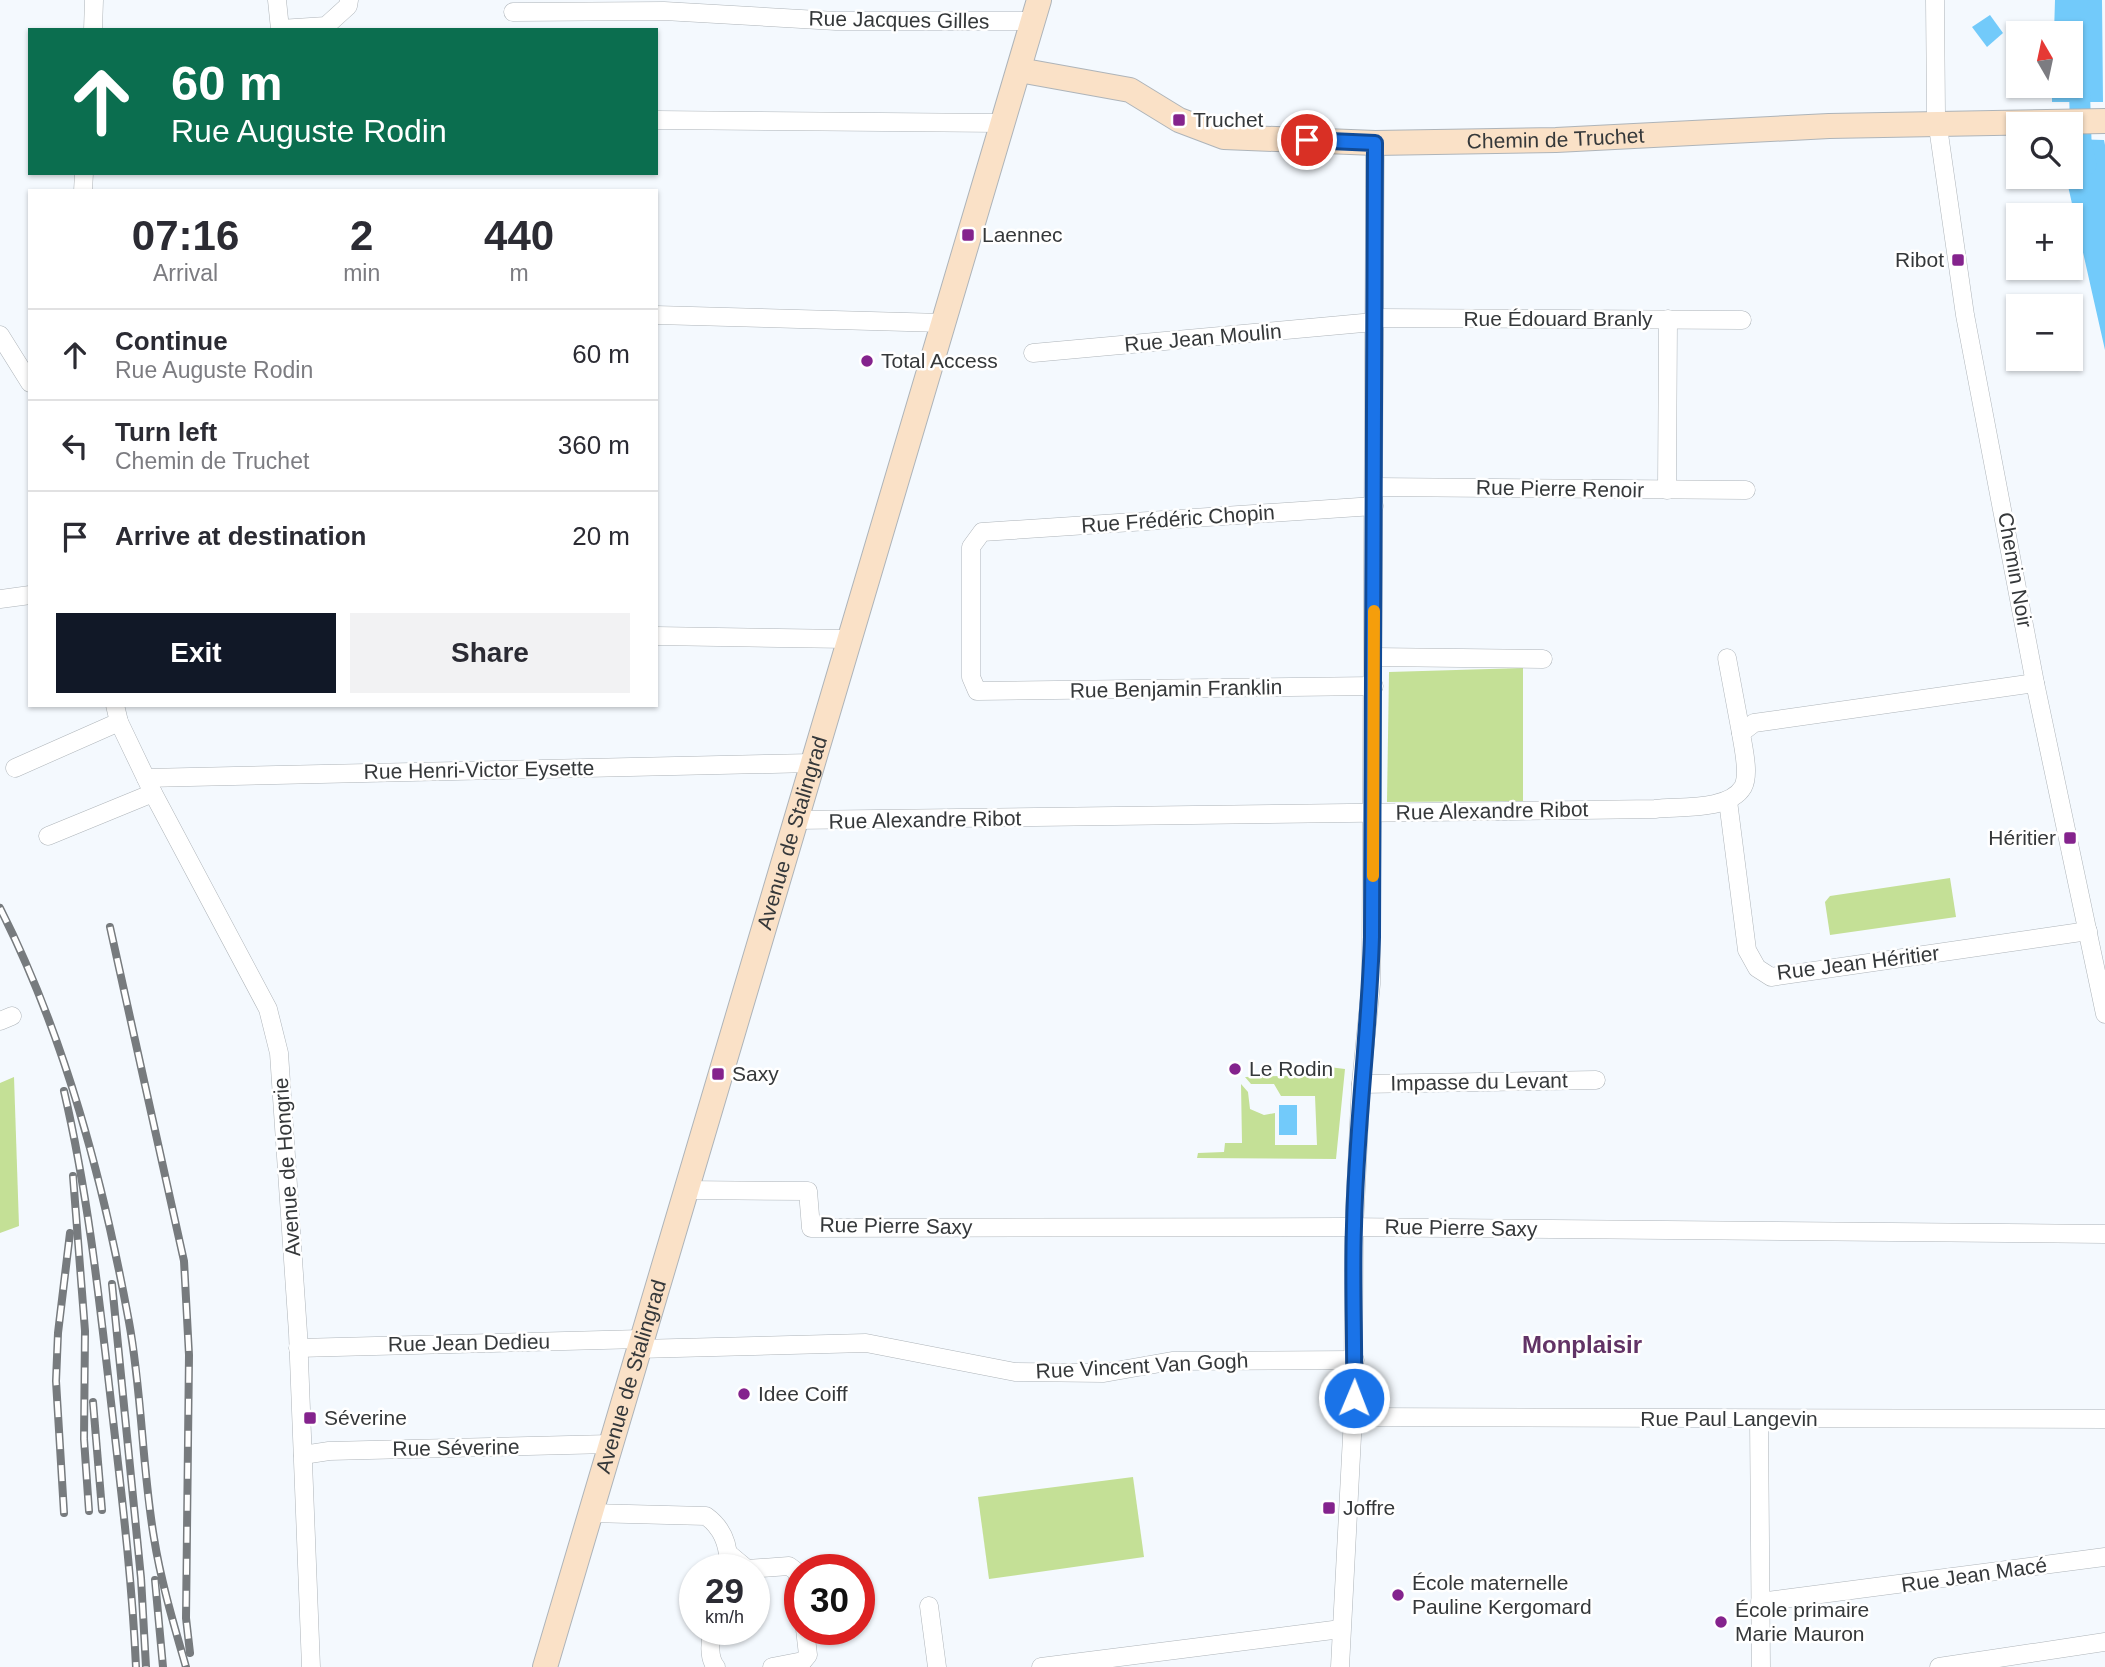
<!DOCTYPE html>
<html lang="en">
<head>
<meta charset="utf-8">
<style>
	:root { --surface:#fff; --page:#f2f2f3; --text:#2b2b33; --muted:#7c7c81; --line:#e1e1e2; --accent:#111827 }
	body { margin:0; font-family:Arial,sans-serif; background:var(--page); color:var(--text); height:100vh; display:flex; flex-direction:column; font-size:26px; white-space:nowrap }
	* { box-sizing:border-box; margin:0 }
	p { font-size:23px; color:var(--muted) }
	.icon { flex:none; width:38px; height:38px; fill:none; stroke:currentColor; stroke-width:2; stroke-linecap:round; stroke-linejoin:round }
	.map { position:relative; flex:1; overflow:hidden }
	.details { position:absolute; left:28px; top:189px; width:630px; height:518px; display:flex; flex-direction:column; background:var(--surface); border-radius:0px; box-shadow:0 2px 5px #0004 }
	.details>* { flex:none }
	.hud { position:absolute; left:28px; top:28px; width:630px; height:147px; border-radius:0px; box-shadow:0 2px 5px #0004; background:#0b6e4f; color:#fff; overflow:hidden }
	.needle { width:46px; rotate:351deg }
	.buttons { position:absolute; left:2006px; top:21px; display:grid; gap:14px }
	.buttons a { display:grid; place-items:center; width:77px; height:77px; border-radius:0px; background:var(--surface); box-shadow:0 2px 5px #0004; font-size:35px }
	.speed { position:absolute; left:679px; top:1554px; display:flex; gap:14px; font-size:35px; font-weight:700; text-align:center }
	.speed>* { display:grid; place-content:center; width:91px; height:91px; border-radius:50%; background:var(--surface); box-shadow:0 2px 5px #0004; line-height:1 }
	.speed small { font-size:18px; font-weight:400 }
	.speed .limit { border:10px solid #d22; background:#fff; color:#111 }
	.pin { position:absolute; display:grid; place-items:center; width:60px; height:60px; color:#fff; margin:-30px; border:4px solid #fff; border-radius:50%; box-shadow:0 2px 7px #0007 }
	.me { position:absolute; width:77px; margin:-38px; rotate:1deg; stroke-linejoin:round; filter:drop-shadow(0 0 5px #0008) }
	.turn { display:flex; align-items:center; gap:24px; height:147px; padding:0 28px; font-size:32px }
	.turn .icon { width:91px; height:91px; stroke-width:2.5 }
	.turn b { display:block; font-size:49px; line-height:60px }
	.eta { display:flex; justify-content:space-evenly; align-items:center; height:119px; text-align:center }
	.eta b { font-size:42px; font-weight:700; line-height:49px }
	.primary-button { display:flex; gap:14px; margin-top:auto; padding:14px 28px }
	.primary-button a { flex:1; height:80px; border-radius:0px; background:var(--accent); color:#fff; font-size:28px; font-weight:700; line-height:80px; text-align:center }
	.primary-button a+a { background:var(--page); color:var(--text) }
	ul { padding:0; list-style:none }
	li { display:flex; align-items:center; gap:21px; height:91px; padding:0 28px; border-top:2px solid var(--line) }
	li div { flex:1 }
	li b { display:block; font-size:26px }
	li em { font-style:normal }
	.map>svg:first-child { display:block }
	.green { fill:#c4e096 }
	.water { fill:#72cafa }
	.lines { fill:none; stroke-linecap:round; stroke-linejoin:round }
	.canal { stroke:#72cafa; stroke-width:21 }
	.street-casing { stroke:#aeb4b9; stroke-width:19 }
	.secondary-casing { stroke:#aeb4b9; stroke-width:26 }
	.street { stroke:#fff; stroke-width:18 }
	.secondary { stroke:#fae1c7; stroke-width:24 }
	.rail-casing { stroke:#777b7e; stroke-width:8 }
	.rail { stroke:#fff; stroke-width:5; stroke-dasharray:16; stroke-linecap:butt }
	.route-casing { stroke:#114b97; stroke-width:18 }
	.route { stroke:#1a73e8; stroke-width:12 }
	.slow { stroke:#f59e0b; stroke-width:12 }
	.poi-dot { fill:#84238d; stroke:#fff; stroke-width:2.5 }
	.labels { text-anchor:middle; stroke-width:5; stroke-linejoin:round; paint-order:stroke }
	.street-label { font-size:21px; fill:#35383a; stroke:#fff }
	.poi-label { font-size:21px; fill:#35383a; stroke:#fff; text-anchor:start }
	.quarter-label { font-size:24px; font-weight:bold; fill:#623366; stroke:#fff }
</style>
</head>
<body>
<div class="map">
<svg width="2105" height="1667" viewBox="0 0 2105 1667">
	<rect width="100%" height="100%" fill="#f4f9fe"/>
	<g class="green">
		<polygon points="1523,668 1523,801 1387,802 1389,672"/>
		<polygon points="1950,878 1956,917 1830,935 1825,902 1830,896"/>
		<polygon points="1321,1066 1345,1069 1336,1159 1197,1158 1198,1153 1224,1152 1225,1143 1242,1143 1241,1084 1248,1092 1250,1109 1264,1115 1275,1113 1275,1145 1317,1145 1315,1096 1281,1096 1274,1084 1251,1084 1245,1077 1319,1075"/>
		<polygon points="14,1077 19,1226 0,1233 0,1083"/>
		<polygon points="1133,1477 1144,1557 989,1579 978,1497"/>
	</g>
	<g class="water">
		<polygon points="2055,0 2102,0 2103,102 2052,102 2052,86 2070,86 2070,33 2054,33"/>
		<polygon points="1990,15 2003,33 1987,47 1972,27"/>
		<polygon points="2070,139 2104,140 2105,145 2105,350 2066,177 2070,177"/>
		<rect x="1279" y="1105" width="18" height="30"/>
	</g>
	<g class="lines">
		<polyline class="canal" points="2079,76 2081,140 2086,165"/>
		<g class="street-casing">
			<g id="street">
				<polyline points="277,0 280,29 326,26 348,6 349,0"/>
				<polyline points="1935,0 1936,113 1965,315 2035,683 2105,1014"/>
				<polyline points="513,12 664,11 836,21 1033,21"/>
				<polyline points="93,30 94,0"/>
				<polyline points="656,120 1002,123"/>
				<polyline points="83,191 84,173"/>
				<polyline points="656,315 943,323"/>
				<polyline points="1374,318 1742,320"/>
				<polyline points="0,335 30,383"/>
				<polyline points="1033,353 1374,322"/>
				<polyline points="1374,487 1746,490"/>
				<polyline points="1667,490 1668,319"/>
				<polyline points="1374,506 982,532 971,547 971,677 977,691 1374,686"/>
				<polyline points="0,599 30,595"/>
				<polyline points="656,636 848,639"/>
				<polyline points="1374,657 1543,659"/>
				<polyline points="1727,658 1741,733"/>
				<polyline points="115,705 119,722 153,793 268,1009 279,1053 298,1333 311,1667"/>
				<polyline points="15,768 119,722"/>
				<polyline points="146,778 812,763"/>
				<polyline points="1728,801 1747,950 1757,968 1771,977 2088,931"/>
				<path d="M795 820 1655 809C1679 806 1729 811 1743 787 1750 774 1743 747 1741 733L1754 723 2035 683"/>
				<polyline points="48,836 153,793"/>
				<polyline points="0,1021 12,1016"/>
				<polyline points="1361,1084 1596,1080"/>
				<polyline points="684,1190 808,1191 811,1228 1342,1227 2105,1234"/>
				<polyline points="298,1348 641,1339"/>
				<polyline points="638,1349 866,1343 1015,1372 1104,1373 1172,1361 1355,1360"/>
				<polyline points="1353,1417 2105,1419"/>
				<polyline points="1759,1419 1761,1667"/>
				<polyline points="303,1455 329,1451 610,1444"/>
				<path d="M590 1513 706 1516C724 1529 730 1548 728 1570"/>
				<polyline points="729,1554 747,1569 789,1566 797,1572 800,1593"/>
				<polyline points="1760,1602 2105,1557"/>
				<polyline points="929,1606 937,1667"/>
				<path d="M713 1629C710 1640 708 1658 716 1667"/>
				<polyline points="772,1667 803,1661 808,1655 805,1629"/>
				<polyline points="1041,1667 1341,1629"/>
				<polyline points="1340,1667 1353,1417 1354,1227 1361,1084 1371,984 1375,143"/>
				<polyline points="1939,1667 2105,1642"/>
			</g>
		</g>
		<g class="secondary-casing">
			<g id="secondary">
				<path id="s1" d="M1019 70 1130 90 1179 120 1224 137 1375 143 1556 140 1829 126 2105 121"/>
				<path id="s2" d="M545 1667 1039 0"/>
			</g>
		</g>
		<use href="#street" class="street"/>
		<use href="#secondary" class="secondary"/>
		<g class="rail-casing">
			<g id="rail">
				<path d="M0 908C65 1037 103 1180 129 1322 142 1393 142 1467 154 1538 161 1582 174 1625 186 1667"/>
				<polyline points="110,927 184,1261 189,1355 186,1618 190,1653"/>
				<path d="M64 1091C88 1194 99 1297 111 1402 121 1490 132 1578 136 1667"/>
				<polyline points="73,1176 85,1331 84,1439 89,1511"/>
				<polyline points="112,1284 141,1578 146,1667"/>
				<polyline points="93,1402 102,1510"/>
				<polyline points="64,1513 56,1381 58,1333 70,1233"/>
				<polyline points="155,1580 163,1667"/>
			</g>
		</g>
		<use href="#rail" class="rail"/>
	</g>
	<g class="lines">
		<g class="route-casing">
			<path id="route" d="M1307 140 1375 143 1372 937C1369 1034 1356 1130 1354 1226 1352 1283 1355 1341 1354 1398"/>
		</g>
		<use href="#route" class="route"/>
		<polyline class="slow" points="1373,876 1374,611"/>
	</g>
	<g class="poi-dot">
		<rect x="1172" y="113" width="14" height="14" rx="3.5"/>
		<rect x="961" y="228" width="14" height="14" rx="3.5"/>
		<rect x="1951" y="253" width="14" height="14" rx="3.5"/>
		<circle cx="867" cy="361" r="7"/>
		<rect x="2063" y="831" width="14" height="14" rx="3.5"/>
		<circle cx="1235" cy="1069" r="7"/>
		<rect x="711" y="1067" width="14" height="14" rx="3.5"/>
		<circle cx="744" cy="1394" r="7"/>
		<rect x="303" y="1411" width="14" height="14" rx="3.5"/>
		<rect x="1322" y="1501" width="14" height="14" rx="3.5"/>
		<circle cx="1398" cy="1595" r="7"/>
		<circle cx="1721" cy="1622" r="7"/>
	</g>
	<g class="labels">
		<g class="street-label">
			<text transform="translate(899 20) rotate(1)" y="7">Rue Jacques Gilles</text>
			<text dy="7" stroke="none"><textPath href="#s1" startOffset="550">Chemin de Truchet</textPath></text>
			<text x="1558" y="326">Rue Édouard Branly</text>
			<text transform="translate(1203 338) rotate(-5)" y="7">Rue Jean Moulin</text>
			<text transform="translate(1560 489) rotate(1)" y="7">Rue Pierre Renoir</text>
			<text transform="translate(1178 519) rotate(-4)" y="7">Rue Frédéric Chopin</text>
			<text transform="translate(2015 570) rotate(80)" y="7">Chemin Noir</text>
			<text transform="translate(1176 689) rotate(-1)" y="7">Rue Benjamin Franklin</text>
			<text transform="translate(479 770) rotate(-1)" y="7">Rue Henri-Victor Eysette</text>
			<text transform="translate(1492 811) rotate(-1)" y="7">Rue Alexandre Ribot</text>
			<text transform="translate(925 820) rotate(-1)" y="7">Rue Alexandre Ribot</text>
			<text dy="7" stroke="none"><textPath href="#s2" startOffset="870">Avenue de Stalingrad</textPath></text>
			<text transform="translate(1858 963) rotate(-7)" y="7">Rue Jean Héritier</text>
			<text transform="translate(1479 1082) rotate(-1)" y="7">Impasse du Levant</text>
			<text transform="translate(287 1167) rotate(-94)" y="7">Avenue de Hongrie</text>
			<text transform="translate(896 1226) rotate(1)" y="7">Rue Pierre Saxy</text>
			<text transform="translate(1461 1228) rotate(1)" y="7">Rue Pierre Saxy</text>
			<text transform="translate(469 1343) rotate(-1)" y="7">Rue Jean Dedieu</text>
			<text transform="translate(1142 1366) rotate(-3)" y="7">Rue Vincent Van Gogh</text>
			<text dy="7" stroke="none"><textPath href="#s2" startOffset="303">Avenue de Stalingrad</textPath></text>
			<text x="1729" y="1426">Rue Paul Langevin</text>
			<text transform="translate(456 1448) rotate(-1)" y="7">Rue Séverine</text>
			<text transform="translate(1974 1575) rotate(-8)" y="7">Rue Jean Macé</text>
		</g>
		<g class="poi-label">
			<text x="1193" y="127">Truchet</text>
			<text x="982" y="242">Laennec</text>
			<text x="1944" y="267" text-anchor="end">Ribot</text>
			<text x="881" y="368">Total Access</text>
			<text x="2056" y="845" text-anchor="end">Héritier</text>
			<text x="1249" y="1076">Le Rodin</text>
			<text x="732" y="1081">Saxy</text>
			<text x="758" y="1401">Idee Coiff</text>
			<text x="324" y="1425">Séverine</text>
			<text x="1343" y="1515">Joffre</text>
			<text x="1412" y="1590">École maternelle<tspan x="1412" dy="24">Pauline Kergomard</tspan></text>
			<text x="1735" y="1617">École primaire<tspan x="1735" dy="24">Marie Mauron</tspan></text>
		</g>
		<g class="quarter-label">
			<text x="1582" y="1353">Monplaisir</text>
		</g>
	</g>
</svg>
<div class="buttons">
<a><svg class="needle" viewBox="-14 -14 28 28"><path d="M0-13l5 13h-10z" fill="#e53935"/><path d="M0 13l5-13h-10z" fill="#7c7c81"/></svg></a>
<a><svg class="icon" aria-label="search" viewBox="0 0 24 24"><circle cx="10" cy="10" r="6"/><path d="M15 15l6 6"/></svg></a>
<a>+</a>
<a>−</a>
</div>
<div class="speed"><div>29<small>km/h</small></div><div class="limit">30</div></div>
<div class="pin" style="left:1307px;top:140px;background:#d93025"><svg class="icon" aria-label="arrive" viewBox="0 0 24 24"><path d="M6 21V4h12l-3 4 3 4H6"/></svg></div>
<svg class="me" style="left:1354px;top:1398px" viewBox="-20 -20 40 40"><circle r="17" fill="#1a73e8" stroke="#fff" stroke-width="3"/><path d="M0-11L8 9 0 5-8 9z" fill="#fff"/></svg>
<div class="hud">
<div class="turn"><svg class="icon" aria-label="ahead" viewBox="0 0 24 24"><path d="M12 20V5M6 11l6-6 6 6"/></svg><div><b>60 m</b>Rue Auguste Rodin</div></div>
</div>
<section class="details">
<div class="eta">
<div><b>07:16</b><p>Arrival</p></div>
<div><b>2</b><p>min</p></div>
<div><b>440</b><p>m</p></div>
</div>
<ul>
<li><svg class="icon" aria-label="ahead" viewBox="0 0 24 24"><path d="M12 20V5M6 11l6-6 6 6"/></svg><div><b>Continue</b><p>Rue Auguste Rodin</p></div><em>60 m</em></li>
<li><svg class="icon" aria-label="left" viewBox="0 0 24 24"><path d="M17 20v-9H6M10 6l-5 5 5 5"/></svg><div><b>Turn left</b><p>Chemin de Truchet</p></div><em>360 m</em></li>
<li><svg class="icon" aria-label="arrive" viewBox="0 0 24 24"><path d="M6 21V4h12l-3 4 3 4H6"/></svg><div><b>Arrive at destination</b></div><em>20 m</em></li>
</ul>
<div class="primary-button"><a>Exit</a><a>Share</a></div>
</section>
</div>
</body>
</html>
